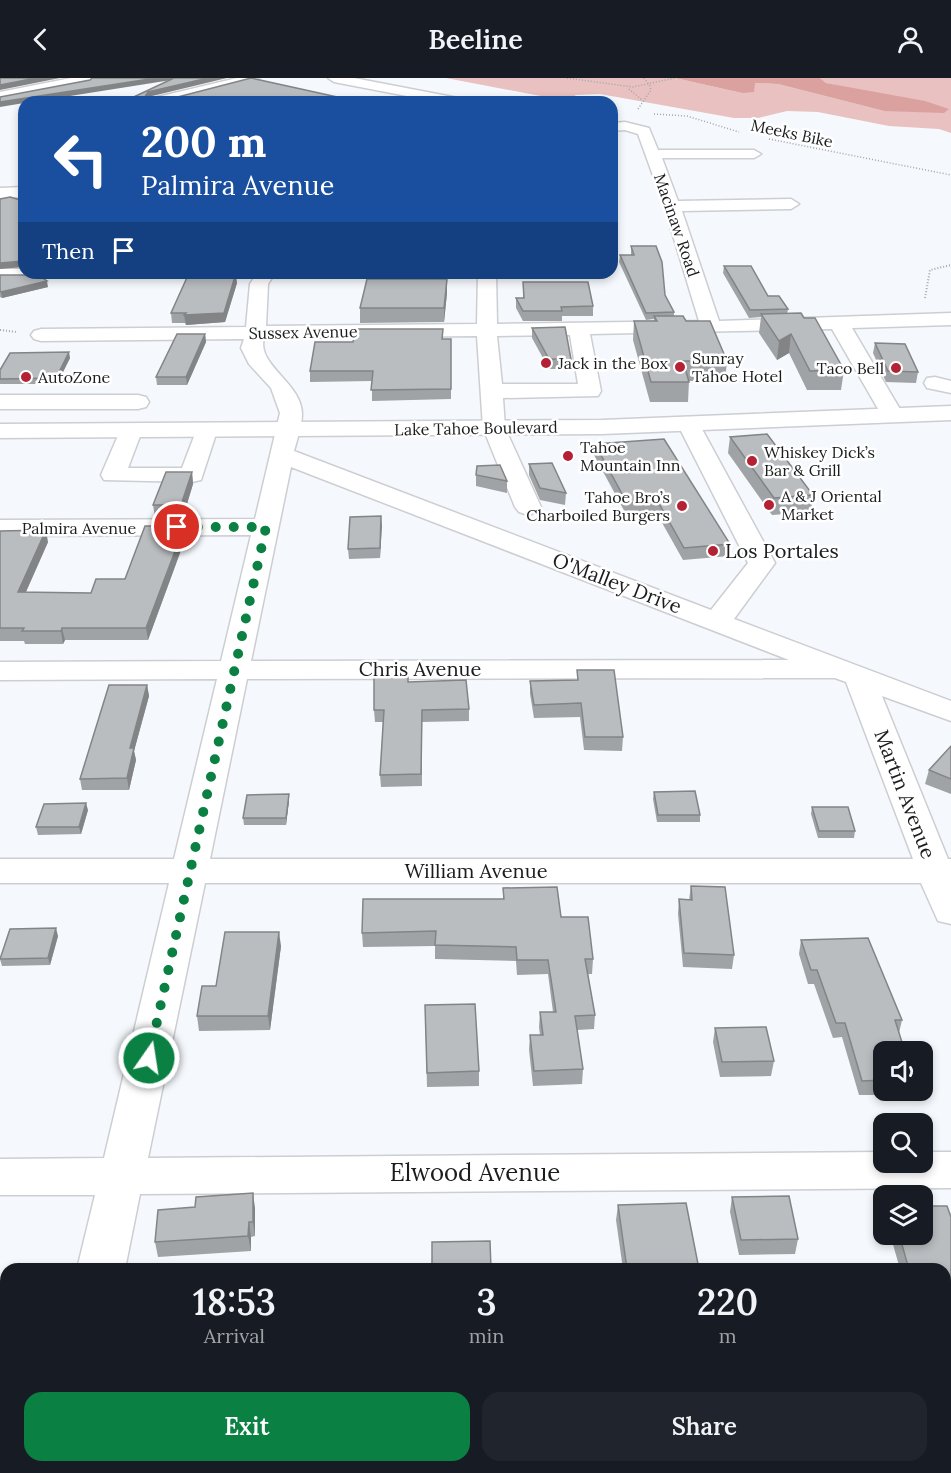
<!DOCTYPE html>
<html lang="en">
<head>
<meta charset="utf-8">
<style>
	:root { --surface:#171b24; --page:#20242c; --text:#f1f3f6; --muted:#9ea1a6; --accent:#0b8043 }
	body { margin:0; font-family:Lora,serif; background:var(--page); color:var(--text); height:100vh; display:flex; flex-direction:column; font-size:22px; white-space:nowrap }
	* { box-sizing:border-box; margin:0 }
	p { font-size:20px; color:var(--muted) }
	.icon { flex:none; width:33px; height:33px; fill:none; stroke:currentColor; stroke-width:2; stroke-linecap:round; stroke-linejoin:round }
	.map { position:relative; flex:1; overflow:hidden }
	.sheet { position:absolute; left:0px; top:1185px; width:951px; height:210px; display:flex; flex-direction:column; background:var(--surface); border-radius:18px 18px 0 0; box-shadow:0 3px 9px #0003 }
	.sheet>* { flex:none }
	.top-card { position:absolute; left:18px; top:18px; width:600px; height:183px; border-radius:18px; box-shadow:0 3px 9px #0003; background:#1a4fa0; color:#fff; overflow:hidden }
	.fabs { position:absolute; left:873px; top:963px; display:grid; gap:12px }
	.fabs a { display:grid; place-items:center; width:60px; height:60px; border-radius:12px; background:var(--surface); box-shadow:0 3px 9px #0003; font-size:30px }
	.pin { position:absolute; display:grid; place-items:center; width:51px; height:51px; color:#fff; margin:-26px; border:3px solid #fff; border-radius:50%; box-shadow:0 2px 6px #0007 }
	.me { position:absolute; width:66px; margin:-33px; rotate:13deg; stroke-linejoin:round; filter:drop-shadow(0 0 4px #0008) }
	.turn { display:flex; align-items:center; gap:21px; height:126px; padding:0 24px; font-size:27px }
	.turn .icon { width:78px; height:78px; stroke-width:2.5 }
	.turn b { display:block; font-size:42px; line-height:51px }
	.then { display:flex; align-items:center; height:57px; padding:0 24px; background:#0003; gap:12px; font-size:22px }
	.eta { display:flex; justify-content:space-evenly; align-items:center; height:102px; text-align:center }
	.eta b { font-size:36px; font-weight:600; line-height:42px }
	.button { display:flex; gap:12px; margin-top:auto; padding:12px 24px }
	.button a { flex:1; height:69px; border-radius:18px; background:var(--accent); color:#fff; font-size:24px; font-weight:600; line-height:69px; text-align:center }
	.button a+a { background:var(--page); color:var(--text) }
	header { display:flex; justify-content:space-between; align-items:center; height:78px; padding:0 24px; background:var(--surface); font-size:27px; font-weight:600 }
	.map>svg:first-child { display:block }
	.green { fill:#e8c1c0 }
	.forest { fill:#daa19f }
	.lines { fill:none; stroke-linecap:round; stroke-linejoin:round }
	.minor-casing { stroke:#ccced2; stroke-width:3 }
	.highway-casing { stroke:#ccced2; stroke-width:3 }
	.path-far1 { stroke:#a4a6a9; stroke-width:1.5; stroke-dasharray:1 2; stroke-linecap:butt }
	.path { stroke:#a4a6a9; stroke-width:2; stroke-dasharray:1 2; stroke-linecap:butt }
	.minor { fill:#fff; fill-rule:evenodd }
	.highway { fill:#fff; fill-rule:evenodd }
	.wall { fill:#a0a3a5 }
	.shaded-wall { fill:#828486 }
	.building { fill:#babdc0; stroke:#828486; stroke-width:1.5 }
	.route { stroke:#0b8043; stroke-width:10; stroke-dasharray:0 18 }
	.poi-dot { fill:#b42135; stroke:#fff; stroke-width:2 }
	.labels { text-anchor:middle; stroke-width:5; stroke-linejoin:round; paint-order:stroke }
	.far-street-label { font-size:16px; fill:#1b1c1d; stroke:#fff }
	.far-poi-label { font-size:16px; fill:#1b1c1d; stroke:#fff; text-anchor:start }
	.poi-label { font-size:20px; fill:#1b1c1d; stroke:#fff; text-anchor:start }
	.street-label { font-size:20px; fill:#1b1c1d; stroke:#fff }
	.near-street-label { font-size:24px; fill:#1b1c1d; stroke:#fff }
</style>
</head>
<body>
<header><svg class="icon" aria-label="back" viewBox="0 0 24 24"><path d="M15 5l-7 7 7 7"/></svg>Beeline<svg class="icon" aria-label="person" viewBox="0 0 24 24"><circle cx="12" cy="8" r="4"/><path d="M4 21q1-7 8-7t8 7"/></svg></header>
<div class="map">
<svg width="951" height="1395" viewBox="0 0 951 1395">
	<rect width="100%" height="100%" fill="#f5f8fc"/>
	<polygon class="green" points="446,0 675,0 742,15 755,5 778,6 884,33 874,15 826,5 820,0 951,0 951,55 939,51 889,48 818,34 787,33 758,40 734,40 600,16 576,17 567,23"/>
	<polygon class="forest" points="675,0 820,0 826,5 925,23 949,31 944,35 884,33 778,6 755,5 754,14 742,15"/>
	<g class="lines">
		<g class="minor-casing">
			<g id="minor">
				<polygon points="71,0 96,0 90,4 0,22 0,14"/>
				<polygon points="237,0 259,0 170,24 147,24 149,21"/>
				<polygon points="328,0 354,0 458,20 465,24 438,24 334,4"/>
				<path d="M625 44 649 50 658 72H754L761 76 754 80H662L678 123 791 121 799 126 791 131 682 133 719 243 951 235V247L852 250 904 338 901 343H885L832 251 590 256 601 313 598 318 503 320 505 350 541 429 537 434 528 437 519 434 515 429 483 350 477 258 264 260C256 287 302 305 302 336 302 348 297 362 294 373L711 532 748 485 678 347 681 342H697L775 485 734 541 951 623V643L882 618 948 781H951V846L938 843 921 805H205L148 1080 884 1074V1084H922V1074H951V1110L140 1116 125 1191H77L95 1117H0V1081L104 1080 169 805H0V781H174L217 601 0 602V584L221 583 251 457 0 458V442L255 441 280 335 271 310 249 286 241 270 244 261 41 263 34 261 31 257 34 253 41 251 246 249 250 206 257 195H275L268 206 266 248 477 246 478 195H496L497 246 699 243 664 128 638 56 625 52 612 53V45ZM570 257 578 306H502L497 258ZM291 389 789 582 251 583ZM835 600 846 604 913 781H210L247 601Z"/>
				<polygon points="24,109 24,119 0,120 0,110"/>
				<polygon points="0,191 24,191 24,195 35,196 26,201 0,201"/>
				<polygon points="935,299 951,303 951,315 927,310 924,305 927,300"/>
				<polygon points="0,317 138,317 146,319 149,324 146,329 138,331 0,331"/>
				<polygon points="131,346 139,348 142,353 128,390 182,390 198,348 214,348 217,353 201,402 192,404 104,402 101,397 120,353 123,348"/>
				<polygon points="29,1389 83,1389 82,1395 28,1395"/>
			</g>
		</g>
		<g class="highway-casing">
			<polygon id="highway" points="951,328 951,342 602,356 0,360 0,346 602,342"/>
		</g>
		<g class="path-far1">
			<polyline points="567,0 633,9 675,0"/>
			<polyline points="644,0 650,8"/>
			<polyline points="629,11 642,22"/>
			<polyline points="638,31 651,12 650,8"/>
			<polyline points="654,36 687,38 739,54"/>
			<polyline points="769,61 951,97"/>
		</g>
		<g class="path">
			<polyline points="925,220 930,192 951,187"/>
			<polyline points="0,252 17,254"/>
		</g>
		<use href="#minor" class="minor"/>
		<use href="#highway" class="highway"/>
	</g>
	<g class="wall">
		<polygon points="631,168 665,217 674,234 674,238 686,243 727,283 725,303 689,303 688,324 650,324 633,262 634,243 654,243 654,241 646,242 619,184 620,177 631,177"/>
		<polygon points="724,188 768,218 788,231 787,236 844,292 841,312 807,312 789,275 777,282 759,255 761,239 749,240 723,195"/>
		<polygon points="29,195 90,195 39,198 48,209 2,220 0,219 0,197 25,197"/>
		<polygon points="523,204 593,228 593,238 562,238 562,243 523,243 516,230 516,220 523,220"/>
		<polygon points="237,205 225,244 186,247 185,245 172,245 171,235"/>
		<polygon points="447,215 444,244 360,245 360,230"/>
		<polygon points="532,250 571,281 570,291 549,291 532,260"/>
		<polygon points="205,256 206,264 187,307 157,307 156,299"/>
		<polygon points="451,261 451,321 372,323 372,303 310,304 310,293 353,264"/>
		<polygon points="875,265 918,294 916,305 886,304 873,275"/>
		<polygon points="70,280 57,306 0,306 0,292"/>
		<polygon points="730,359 813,417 811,434 772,437 728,375"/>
		<polygon points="595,366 730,466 729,478 683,482 656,434 626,436 594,377"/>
		<polygon points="529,386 566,415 565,427 540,422 529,397"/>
		<polygon points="192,394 193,406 183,439 155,439 153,427"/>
		<polygon points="476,397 507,403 507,415 476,408"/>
		<polygon points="381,438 380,480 349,481 348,471"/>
		<polygon points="176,452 183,452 184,464 148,562 65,562 63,566 25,566 24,563 0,563 0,453 48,464 26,514 91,515 125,501"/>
		<polygon points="577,592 623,659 622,673 584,672 580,639 534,640 530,616 530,603 577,602"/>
		<polygon points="408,604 469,631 469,643 422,644 422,708 381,709 380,697 383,644 375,644 374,632"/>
		<polygon points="147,607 149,618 134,673 136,682 129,712 82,712 80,701"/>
		<polygon points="951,668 951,716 925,706 929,692"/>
		<polygon points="654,714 700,737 700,744 657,744 653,721"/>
		<polygon points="289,723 286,747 244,747 243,740"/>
		<polygon points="812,729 855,753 854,760 818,760 811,736"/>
		<polygon points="88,732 81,756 38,757 36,749"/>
		<polygon points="691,808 734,877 732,891 683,889 678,836 679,821 689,822"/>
		<polygon points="503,810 561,839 593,881 592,896 588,896 595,937 594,951 577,952 583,991 582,1006 533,1008 529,972 530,957 540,957 539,949 540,934 553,934 548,896 517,897 516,883 435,881 435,868 363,869 362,855 503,821"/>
		<polygon points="58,858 50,887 2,888 0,881"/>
		<polygon points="801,862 902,942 899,955 884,974 884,1012 912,1012 910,1017 859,1017 842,959 833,960 814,906 808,906 799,876"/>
		<polygon points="281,868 270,952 199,953 197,938 216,908"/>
		<polygon points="425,927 479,993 479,1008 427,1009"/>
		<polygon points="715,950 774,983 771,998 720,999 713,964"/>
		<polygon points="732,1119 798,1161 795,1176 739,1177 730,1134"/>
		<polygon points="618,1127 699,1191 623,1191 616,1142"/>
		<polygon points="255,1130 255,1158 251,1159 251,1173 158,1179 155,1164"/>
		<polygon points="951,1139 951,1245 945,1246 945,1191 900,1191 890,1156 922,1156"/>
	</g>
	<g class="shaded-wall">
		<polygon points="36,0 60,0 0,12 0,7"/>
		<polygon points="156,0 184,0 32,24 24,24 24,25 0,29 0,24"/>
		<polygon points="208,0 227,0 148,19 145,24 144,20 148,14"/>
		<polygon points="23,183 24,189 0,191 0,185"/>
		<polygon points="236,195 237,205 225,244 186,247 184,237"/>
		<polygon points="447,201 447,215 444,244 444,230"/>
		<polygon points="47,203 48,209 2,220 1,214"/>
		<polygon points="205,256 206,264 187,307 186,299"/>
		<polygon points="791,256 789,275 777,282 779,263"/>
		<polygon points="69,274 70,280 57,306 56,300"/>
		<polygon points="192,394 193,406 183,439 181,427"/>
		<polygon points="381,438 382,448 380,480 380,470"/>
		<polygon points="46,452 48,464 20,527 18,514"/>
		<polygon points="183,452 184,464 148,562 146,550"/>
		<polygon points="62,550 65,562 63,566 61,553"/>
		<polygon points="147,607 149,618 134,673 136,682 129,712 127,700 130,670"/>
		<polygon points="289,716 289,723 286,747 286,740"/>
		<polygon points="86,725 88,732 81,756 79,749"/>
		<polygon points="56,850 58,858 50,887 48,880"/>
		<polygon points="279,854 281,868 270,952 268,938"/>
		<polygon points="253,1115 255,1130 255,1158 253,1144"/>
		<polygon points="249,1144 251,1159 251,1173 248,1158"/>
	</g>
	<g class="building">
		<polygon points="0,0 36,0 0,7"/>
		<polygon points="92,0 156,0 0,24 0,19 90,2"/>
		<polygon points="174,0 208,0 148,14 144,20 146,22 170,21 251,0 360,24 123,24"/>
		<polygon points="10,119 24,123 24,185 23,183 0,185 0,121"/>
		<polygon points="631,168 656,168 662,184 665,217 674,234 646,235 620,177 634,177"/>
		<polygon points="724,188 751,188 768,218 779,218 788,231 750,232"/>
		<polygon points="29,195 35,195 47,203 1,214 0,213 0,197 25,197"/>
		<polygon points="189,195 236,195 224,235 184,237 186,235 171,235"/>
		<polygon points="367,201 447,201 444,230 360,230"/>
		<polygon points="523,204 588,204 593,228 561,229 562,233 523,233 516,220 524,220"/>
		<polygon points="801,235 804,240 815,240 844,292 810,293 791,256 779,263 761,236"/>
		<polygon points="654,238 683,238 686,243 710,243 727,283 683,283 689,304 651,304 634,243 657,243"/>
		<polygon points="565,249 571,281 549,281 532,250"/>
		<polygon points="356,251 443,251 442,261 451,261 451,311 371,312 373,293 310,293 315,264 353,264"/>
		<polygon points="177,256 205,256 186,299 156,299"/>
		<polygon points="875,265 905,266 918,294 888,293"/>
		<polygon points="69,274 56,300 0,301 0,292 10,275"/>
		<polygon points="767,356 813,417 774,420 730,359"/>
		<polygon points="664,361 730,466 684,470 657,422 627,425 595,366"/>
		<polygon points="552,385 566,415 540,410 529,386"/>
		<polygon points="500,387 507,403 476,397 477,388"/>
		<polygon points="166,394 192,394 181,427 153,427"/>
		<polygon points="381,438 380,470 348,471 350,439"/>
		<polygon points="145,448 175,448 174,452 183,452 146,550 62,550 61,553 22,553 24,550 0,550 0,453 46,452 18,514 91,515 96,501 125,501"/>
		<polygon points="577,592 614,592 623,659 585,659 581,625 534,627 530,603 578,602"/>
		<polygon points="408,596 408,604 466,602 469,631 422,632 421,696 380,697 384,632 374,632 374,597"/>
		<polygon points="109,607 147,607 130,670 134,670 127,700 80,701"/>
		<polygon points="951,668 951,701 929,692"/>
		<polygon points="695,713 700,737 658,737 654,714"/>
		<polygon points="289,716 286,740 243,740 247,717"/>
		<polygon points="86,725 79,749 36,749 44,726"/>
		<polygon points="812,729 848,729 855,753 819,753"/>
		<polygon points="691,808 725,809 734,877 684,875 679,821 692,822"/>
		<polygon points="557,809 561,839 588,839 593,881 585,881 595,937 575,938 583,991 534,993 530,957 543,957 540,934 556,934 548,882 517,882 516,869 435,867 436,853 362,855 363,821 504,821 503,810"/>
		<polygon points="56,850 48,880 0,881 10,851"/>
		<polygon points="225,854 279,854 268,938 197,938 202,908 216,908"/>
		<polygon points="868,860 902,942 895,942 905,974 884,974 884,1002 862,1003 845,945 836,945 817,892 811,892 801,862"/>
		<polygon points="475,926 479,993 427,995 425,927"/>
		<polygon points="766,949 774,983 722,984 715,950"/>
		<polygon points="253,1115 253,1144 249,1144 248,1158 155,1164 158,1132 195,1129 196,1119"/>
		<polygon points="789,1118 798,1161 741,1162 732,1119"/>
		<polygon points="686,1125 699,1191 627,1191 618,1127"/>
		<polygon points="922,1128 947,1128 951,1139 951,1231 945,1231 945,1191 906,1191 905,1189 908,1188 899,1156 922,1156"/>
		<polygon points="490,1163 491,1191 432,1191 432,1164"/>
		<rect x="445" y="1389" width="67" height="6"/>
	</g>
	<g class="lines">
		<polyline class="route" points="149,980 266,449 177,449"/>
	</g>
	<g class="poi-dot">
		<circle cx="546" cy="285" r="6"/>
		<circle cx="680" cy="289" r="6"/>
		<circle cx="896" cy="290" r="6"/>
		<circle cx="26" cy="299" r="6"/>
		<circle cx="568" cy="378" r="6"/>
		<circle cx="752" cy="383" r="6"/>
		<circle cx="769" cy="427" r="6"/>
		<circle cx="682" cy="428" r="6"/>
		<circle cx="713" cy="473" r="6"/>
	</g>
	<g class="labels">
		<g class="far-street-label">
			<text transform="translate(792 55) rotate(12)" y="6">Meeks Bike</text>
			<text transform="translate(677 147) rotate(71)" y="6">Macinaw Road</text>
			<text transform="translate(303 254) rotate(-1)" y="6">Sussex Avenue</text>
			<text transform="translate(476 350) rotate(-1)" y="6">Lake Tahoe Boulevard</text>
			<text x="79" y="456">Palmira Avenue</text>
		</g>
		<g class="far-poi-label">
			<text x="692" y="286">Sunray<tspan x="692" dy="18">Tahoe Hotel</tspan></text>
			<text x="558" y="291">Jack in the Box</text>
			<text x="884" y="296" text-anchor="end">Taco Bell</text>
			<text x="38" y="305">AutoZone</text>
			<text x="580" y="375">Tahoe<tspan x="580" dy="18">Mountain Inn</tspan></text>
			<text x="764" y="380">Whiskey Dick’s<tspan x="764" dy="18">Bar &amp; Grill</tspan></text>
			<text x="781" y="424">A &amp; J Oriental<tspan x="781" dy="18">Market</tspan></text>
			<text x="670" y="425" text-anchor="end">Tahoe Bro’s<tspan x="670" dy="18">Charboiled Burgers</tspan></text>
		</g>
		<g class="poi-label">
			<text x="725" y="480">Los Portales</text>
		</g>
		<g class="street-label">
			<text transform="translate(617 505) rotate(21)" y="7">O'Malley Drive</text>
			<text x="420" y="598">Chris Avenue</text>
			<text transform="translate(905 716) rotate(69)" y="7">Martin Avenue</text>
			<text x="476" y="800">William Avenue</text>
		</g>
		<g class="near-street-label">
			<text x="475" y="1103">Elwood Avenue</text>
		</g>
	</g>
</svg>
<div class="fabs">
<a><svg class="icon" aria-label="sound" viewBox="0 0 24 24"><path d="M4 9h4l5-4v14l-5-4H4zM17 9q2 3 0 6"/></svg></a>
<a><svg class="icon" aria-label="search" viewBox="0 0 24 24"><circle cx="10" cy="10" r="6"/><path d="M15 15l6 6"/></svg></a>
<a><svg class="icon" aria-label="layers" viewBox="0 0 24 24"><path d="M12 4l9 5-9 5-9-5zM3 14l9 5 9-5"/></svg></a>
</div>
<div class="pin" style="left:177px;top:449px;background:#d93025"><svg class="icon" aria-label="arrive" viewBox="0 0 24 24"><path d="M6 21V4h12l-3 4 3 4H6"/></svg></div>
<svg class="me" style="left:149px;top:980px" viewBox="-20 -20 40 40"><circle r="17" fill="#0b8043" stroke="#fff" stroke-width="3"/><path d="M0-11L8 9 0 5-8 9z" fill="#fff"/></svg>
<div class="top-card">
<div class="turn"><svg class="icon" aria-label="left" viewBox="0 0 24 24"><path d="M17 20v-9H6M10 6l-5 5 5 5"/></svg><div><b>200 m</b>Palmira Avenue</div></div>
<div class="then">Then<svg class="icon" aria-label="arrive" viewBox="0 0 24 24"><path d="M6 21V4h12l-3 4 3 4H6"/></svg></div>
</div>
<section class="sheet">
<div class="eta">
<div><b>18:53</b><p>Arrival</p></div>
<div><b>3</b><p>min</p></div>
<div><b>220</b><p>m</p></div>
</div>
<div class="button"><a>Exit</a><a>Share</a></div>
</section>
</div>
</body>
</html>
